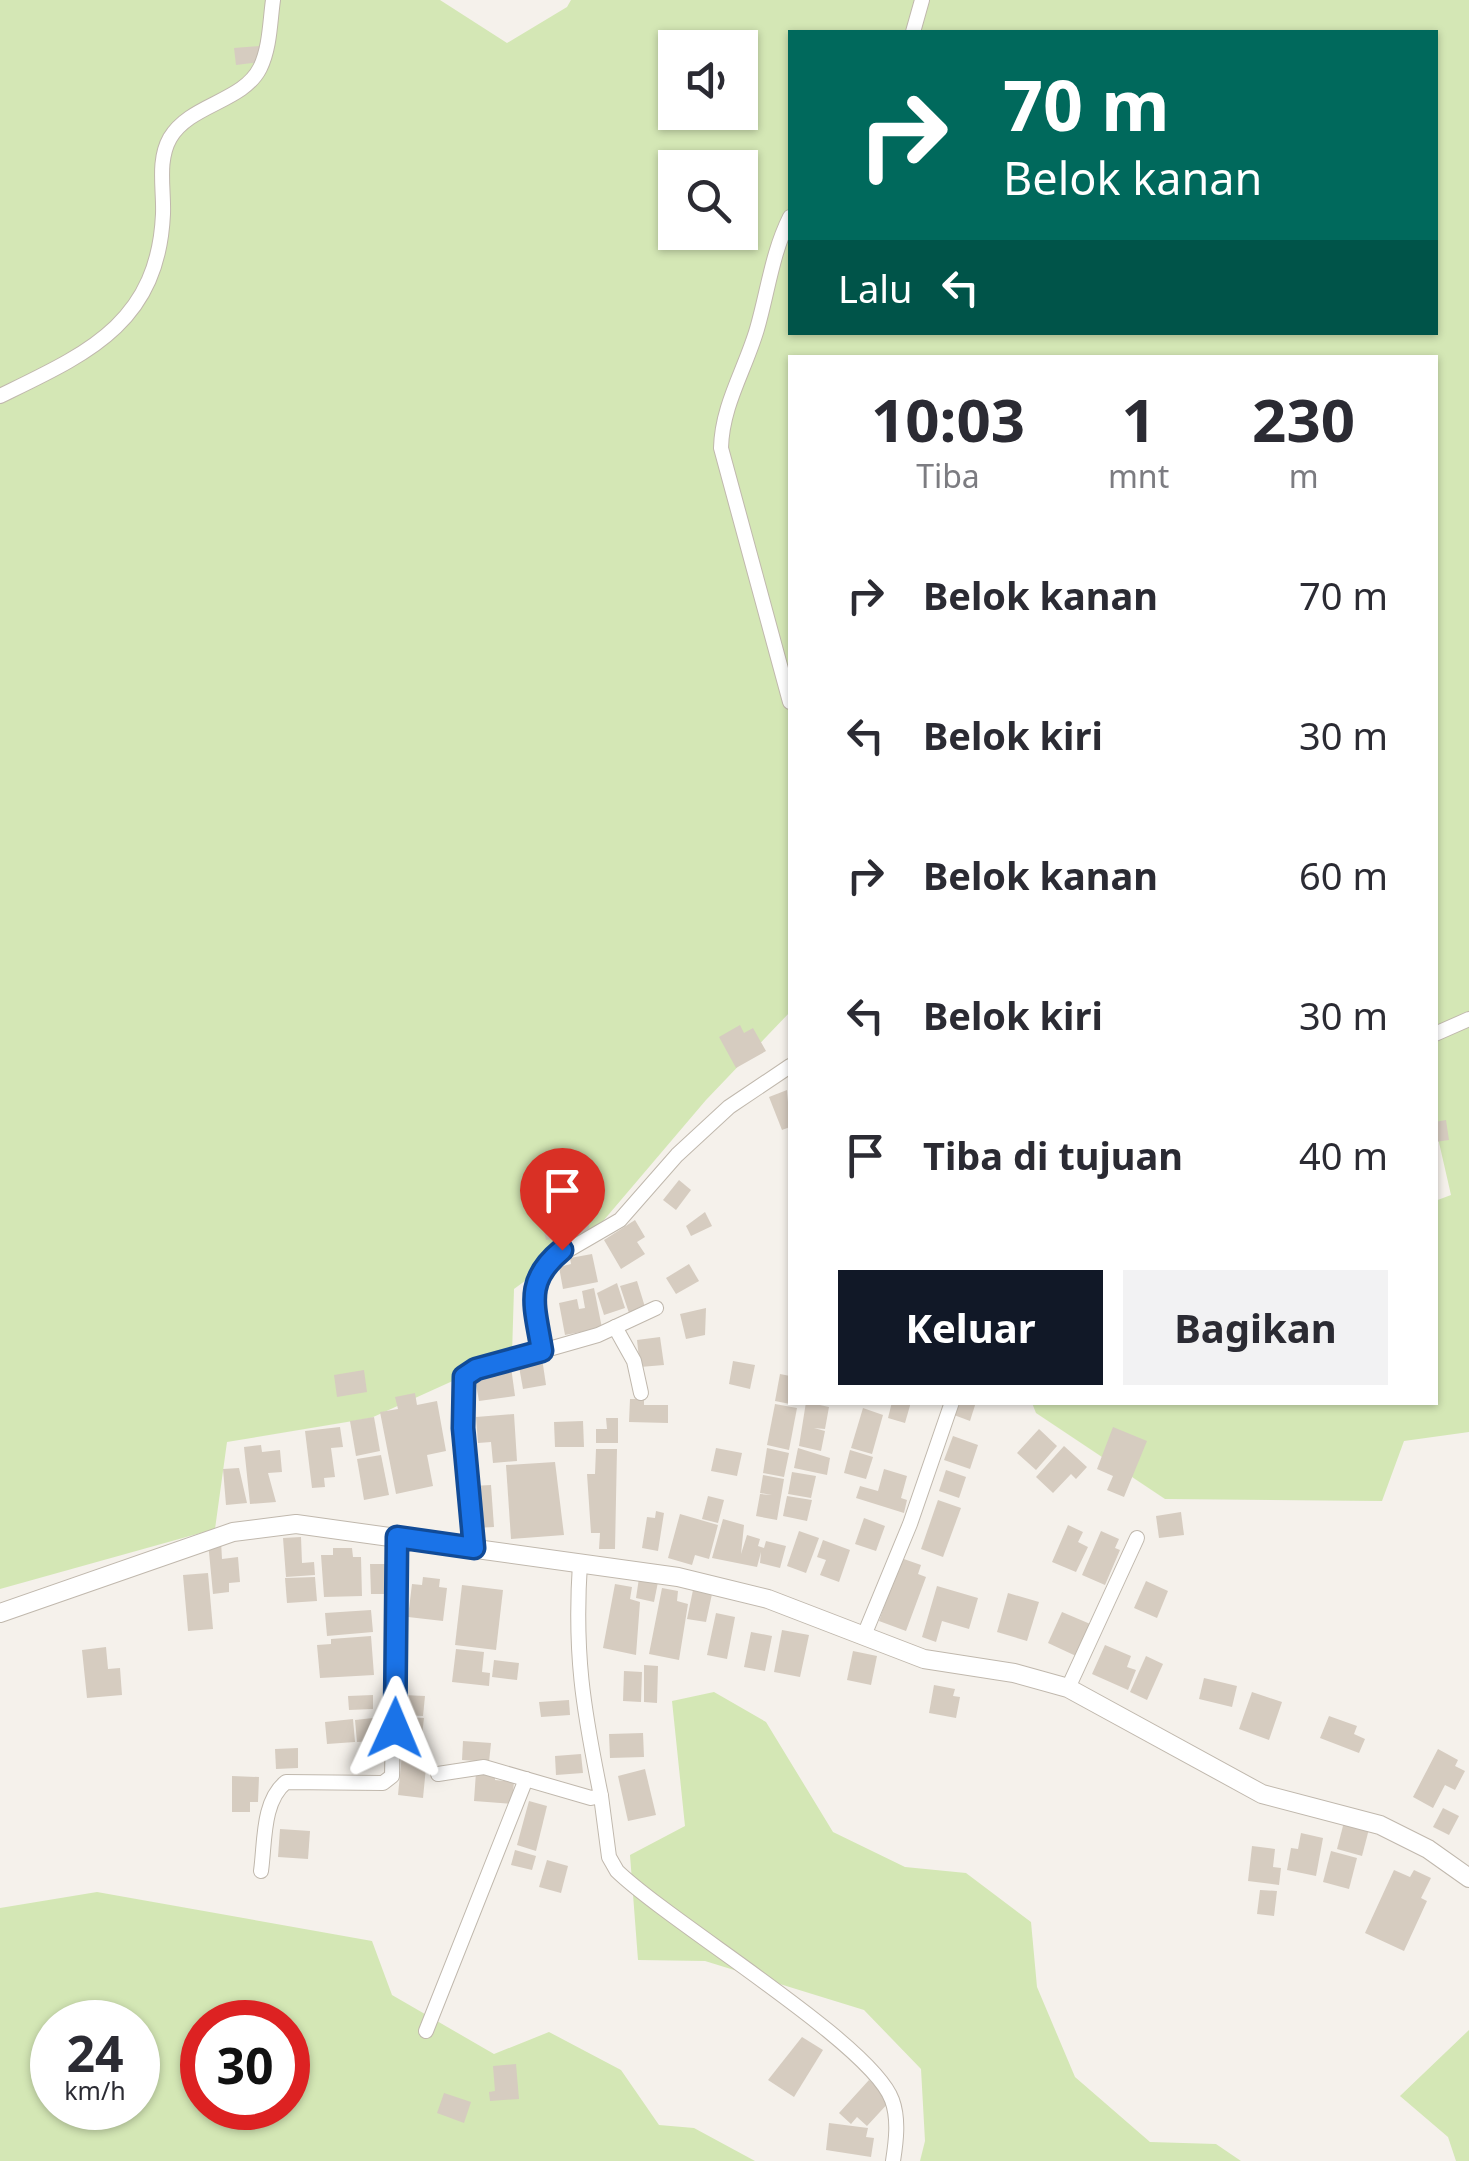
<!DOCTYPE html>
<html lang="id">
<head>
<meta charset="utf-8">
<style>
	:root { --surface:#fff; --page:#f2f2f3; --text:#2b2b33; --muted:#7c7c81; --accent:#111827 }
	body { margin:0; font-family:"Noto Sans",sans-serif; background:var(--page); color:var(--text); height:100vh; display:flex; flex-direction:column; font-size:38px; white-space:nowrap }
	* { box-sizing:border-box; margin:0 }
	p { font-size:32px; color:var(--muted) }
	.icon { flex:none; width:55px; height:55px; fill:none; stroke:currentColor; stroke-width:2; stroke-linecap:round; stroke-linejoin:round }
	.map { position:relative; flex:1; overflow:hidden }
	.panel { position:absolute; left:788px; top:355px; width:650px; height:1050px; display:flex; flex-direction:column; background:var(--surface); border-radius:0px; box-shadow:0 2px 8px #0004 }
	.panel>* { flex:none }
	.hud { position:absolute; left:788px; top:30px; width:650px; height:305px; border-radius:0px; box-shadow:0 2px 8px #0004; background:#00695c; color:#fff; overflow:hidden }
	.controls { position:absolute; left:658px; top:30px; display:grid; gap:20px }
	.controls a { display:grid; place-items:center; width:100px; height:100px; border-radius:0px; background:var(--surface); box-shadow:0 2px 8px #0004; font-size:50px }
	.speed { position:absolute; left:30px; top:2000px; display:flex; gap:20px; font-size:50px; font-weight:700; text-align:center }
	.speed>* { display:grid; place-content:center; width:130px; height:130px; border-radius:50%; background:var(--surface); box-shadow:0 2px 8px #0004; line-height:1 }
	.speed small { font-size:25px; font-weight:400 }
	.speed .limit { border:15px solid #d22; background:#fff; color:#111 }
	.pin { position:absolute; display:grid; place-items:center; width:85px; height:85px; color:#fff; margin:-102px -42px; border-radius:50% 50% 50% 0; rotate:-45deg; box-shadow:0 0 10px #0007 }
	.pin .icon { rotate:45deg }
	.me { position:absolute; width:110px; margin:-55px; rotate:1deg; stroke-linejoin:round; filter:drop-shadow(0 0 8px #0008) }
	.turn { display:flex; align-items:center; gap:35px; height:210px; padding:0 50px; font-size:45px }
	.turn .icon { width:130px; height:130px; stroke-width:2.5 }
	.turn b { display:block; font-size:70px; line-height:85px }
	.then { display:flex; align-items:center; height:95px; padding:0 50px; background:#0003; gap:20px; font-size:38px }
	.eta { display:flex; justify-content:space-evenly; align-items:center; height:170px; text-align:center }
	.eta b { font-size:60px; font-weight:700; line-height:70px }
	.primary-button { display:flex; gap:20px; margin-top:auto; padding:20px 50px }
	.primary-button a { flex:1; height:115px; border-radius:0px; background:var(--accent); color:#fff; font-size:40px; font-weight:700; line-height:115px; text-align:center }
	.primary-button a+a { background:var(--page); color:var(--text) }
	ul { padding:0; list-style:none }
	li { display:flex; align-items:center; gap:30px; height:140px; padding:0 50px }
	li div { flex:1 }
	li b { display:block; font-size:38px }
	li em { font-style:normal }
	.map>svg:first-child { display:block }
	.green { fill:#d4e7b5; fill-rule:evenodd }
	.building { fill:#d6ccc0 }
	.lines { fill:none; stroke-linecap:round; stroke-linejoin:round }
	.minor-casing { stroke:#c0b8ad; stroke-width:16 }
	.tertiary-casing { stroke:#c0b8ad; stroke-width:20 }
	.minor { stroke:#fff; stroke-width:14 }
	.tertiary { stroke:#fff; stroke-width:18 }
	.route-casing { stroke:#114b97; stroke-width:25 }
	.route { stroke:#1a73e8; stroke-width:18 }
</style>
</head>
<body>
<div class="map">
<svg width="1469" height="2161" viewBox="0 0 1469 2161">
	<rect width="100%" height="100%" fill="#f5f1eb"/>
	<g class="green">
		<path d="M0 0H440L507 43 567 7 571 0H1469V1432L1404 1441 1382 1501 1165 1499 1036 1413 1032 1403 1435 1402V1201L1451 1195 1435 1125V358H790V1012L706 1100 598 1227 514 1289 512 1354 371 1418 227 1442 215 1529 0 1589ZM790 32H1435V332H790ZM675 48H740V112H675ZM675 168H740V232H675Z"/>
		<polygon points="714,1692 766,1722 833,1832 905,1867 966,1873 1031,1922 1037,1987 1075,2077 1150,2142 1216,2144 1241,2161 920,2161 925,2141 921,2069 864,2010 705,1961 638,1960 630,1855 685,1826 672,1701"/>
		<path d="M97 1892 372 1941 392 1995 494 2054 549 2032 621 2070 659 2125 694 2128 755 2161H0V1908ZM52 2022H138V2108H52ZM202 2022H288V2108H202Z"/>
		<polygon points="1469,2030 1469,2161 1456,2161 1448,2137 1400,2096"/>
	</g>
	<g class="building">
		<polygon points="259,46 261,62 236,65 234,48"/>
		<polygon points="740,1025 744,1033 753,1028 766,1051 736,1068 719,1037"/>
		<polygon points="787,1090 790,1127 782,1130 769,1097"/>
		<polygon points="1446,1120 1449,1140 1435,1142 1435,1122"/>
		<polygon points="679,1180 691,1190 676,1210 663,1200"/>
		<polygon points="585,1205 590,1232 546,1240 540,1214"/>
		<polygon points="705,1212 712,1226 691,1236 686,1226"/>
		<polygon points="635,1220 645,1237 637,1242 645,1254 621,1269 604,1240"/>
		<polygon points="592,1254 598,1282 563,1289 559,1267 571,1264 570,1258"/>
		<polygon points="689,1264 699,1281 676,1294 666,1278"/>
		<polygon points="637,1281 645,1307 629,1313 620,1286"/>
		<polygon points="617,1283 625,1308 604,1315 597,1293"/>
		<polygon points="594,1288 602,1328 565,1335 559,1303 577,1299 579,1309 585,1308 582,1291"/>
		<polygon points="706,1308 705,1335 686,1339 680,1314"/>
		<polygon points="660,1337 664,1365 640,1367 637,1340"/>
		<polygon points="542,1358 546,1385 523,1389 518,1361"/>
		<polygon points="733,1361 755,1365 750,1389 729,1384"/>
		<polygon points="511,1367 515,1396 479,1401 474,1373"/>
		<polygon points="364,1370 367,1392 337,1397 334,1375"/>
		<polygon points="780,1374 790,1376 790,1404 775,1401"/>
		<polygon points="415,1393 417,1405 437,1401 446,1451 427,1455 433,1486 396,1494 380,1412 398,1409 395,1397"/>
		<polygon points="630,1399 644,1399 644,1405 668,1405 668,1423 629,1422"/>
		<polygon points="806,1402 829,1407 825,1429 814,1428 825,1431 821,1451 799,1446"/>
		<polygon points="892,1402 911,1402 905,1423 888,1418"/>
		<polygon points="959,1402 976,1402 970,1421 954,1415"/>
		<polygon points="775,1404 797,1408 789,1450 767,1445"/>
		<polygon points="863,1408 883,1415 872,1454 851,1448"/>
		<polygon points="514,1414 517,1461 493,1463 491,1442 478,1443 476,1417"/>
		<polygon points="374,1417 380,1451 356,1456 350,1421"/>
		<polygon points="606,1418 618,1418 618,1443 596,1443 596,1429 607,1429"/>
		<polygon points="583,1421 584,1447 555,1447 554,1422"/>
		<polygon points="340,1427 343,1447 331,1448 335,1477 324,1478 325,1487 312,1488 305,1431"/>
		<polygon points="1113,1427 1147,1441 1124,1497 1107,1490 1113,1476 1097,1469"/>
		<polygon points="1039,1429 1057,1446 1036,1470 1017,1453"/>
		<polygon points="953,1436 978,1445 970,1469 944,1460"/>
		<polygon points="261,1445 262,1452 280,1450 282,1472 268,1473 276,1502 250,1504 244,1447"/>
		<polygon points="1064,1446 1087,1467 1076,1479 1071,1474 1053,1493 1036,1477"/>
		<polygon points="716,1448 742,1453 737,1476 711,1471"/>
		<polygon points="767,1448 789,1453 784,1477 763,1473"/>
		<polygon points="798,1448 830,1458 827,1475 794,1468"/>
		<polygon points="596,1449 617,1449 615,1549 599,1549 600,1533 591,1533 587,1474 595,1474"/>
		<polygon points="850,1450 873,1457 866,1479 844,1473"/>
		<polygon points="381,1455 389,1495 364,1500 357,1459"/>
		<polygon points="555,1462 564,1535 511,1539 506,1465"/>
		<polygon points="239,1468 247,1503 226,1505 223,1469"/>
		<polygon points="884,1469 907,1476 901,1498 907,1500 904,1513 856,1498 860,1486 878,1491"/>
		<polygon points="946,1470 966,1477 959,1498 939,1491"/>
		<polygon points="792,1472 816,1476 811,1498 788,1494"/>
		<polygon points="763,1475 784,1479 777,1520 756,1516 760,1494 772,1495 760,1493"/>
		<polygon points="491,1485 494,1527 475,1528 472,1486"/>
		<polygon points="708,1496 724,1500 718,1523 702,1519"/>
		<polygon points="787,1496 812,1500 807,1521 783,1516"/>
		<polygon points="938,1500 961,1508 943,1557 921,1549"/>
		<polygon points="656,1511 664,1513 658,1551 642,1548 647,1517 655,1518"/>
		<polygon points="1181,1512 1184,1535 1159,1538 1156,1516"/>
		<polygon points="680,1514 718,1525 709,1559 695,1555 692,1565 668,1558"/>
		<polygon points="864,1518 885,1526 876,1551 855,1544"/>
		<polygon points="723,1519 744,1525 741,1554 747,1535 760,1539 758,1546 764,1548 766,1541 786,1546 780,1568 760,1563 761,1552 757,1567 712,1558"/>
		<polygon points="1068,1525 1083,1532 1078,1542 1088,1547 1076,1572 1052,1562"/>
		<polygon points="799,1531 819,1538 806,1573 787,1566"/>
		<polygon points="1101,1531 1119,1539 1115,1548 1120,1550 1105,1585 1082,1575"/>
		<polygon points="301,1537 302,1563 314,1562 315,1575 286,1577 283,1538"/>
		<polygon points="823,1540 850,1550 839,1582 820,1575 826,1560 817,1557"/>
		<polygon points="221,1541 222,1559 238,1557 240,1582 229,1583 229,1592 213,1594 208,1542"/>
		<polygon points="333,1548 352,1548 353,1557 361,1557 362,1596 324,1597 321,1555 333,1555"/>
		<polygon points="901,1558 921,1565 918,1574 926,1577 906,1631 879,1621"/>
		<polygon points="370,1564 387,1564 388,1594 371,1594"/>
		<polygon points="208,1573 213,1629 188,1631 183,1575"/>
		<polygon points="315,1577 317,1601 287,1603 285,1578"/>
		<polygon points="423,1577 440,1579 439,1587 447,1588 443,1621 408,1617 412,1584 422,1585"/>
		<polygon points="639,1578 658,1582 654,1602 636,1598"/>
		<polygon points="1146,1581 1168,1591 1157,1618 1134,1608"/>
		<polygon points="615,1584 632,1587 630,1599 640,1602 636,1655 603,1648"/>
		<polygon points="462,1585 503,1590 496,1650 455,1645"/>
		<polygon points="937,1586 978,1598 969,1629 942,1621 936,1642 922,1637"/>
		<polygon points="662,1588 678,1591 677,1601 688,1604 679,1660 649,1654"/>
		<polygon points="693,1590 712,1594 706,1622 687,1619"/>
		<polygon points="1008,1593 1039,1602 1027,1641 997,1632"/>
		<polygon points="371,1610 373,1632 327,1636 325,1613"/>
		<polygon points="1062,1612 1095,1626 1076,1656 1048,1643"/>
		<polygon points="716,1613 735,1617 727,1659 707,1655"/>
		<polygon points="782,1630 809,1635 800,1677 774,1672"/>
		<polygon points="751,1632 772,1636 765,1671 744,1667"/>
		<polygon points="371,1636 374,1675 320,1678 317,1645 331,1644 331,1639"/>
		<polygon points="1105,1645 1131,1656 1127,1667 1136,1670 1128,1690 1092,1674"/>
		<polygon points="106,1647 108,1669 120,1668 122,1695 87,1698 82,1650"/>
		<polygon points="456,1649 484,1652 482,1672 490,1673 489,1686 452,1682"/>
		<polygon points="853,1651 877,1656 871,1685 847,1680"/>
		<polygon points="1146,1656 1163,1664 1147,1700 1130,1692"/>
		<polygon points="494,1660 519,1663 517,1680 492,1677"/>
		<polygon points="644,1665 658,1666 657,1703 644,1702"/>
		<polygon points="624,1671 642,1672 641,1702 623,1701"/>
		<polygon points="1204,1678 1237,1686 1232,1707 1199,1699"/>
		<polygon points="934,1685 955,1689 953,1696 960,1697 956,1718 929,1713"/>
		<polygon points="1252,1692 1282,1702 1269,1740 1239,1729"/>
		<polygon points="373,1695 373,1709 349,1710 348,1696"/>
		<polygon points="403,1695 425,1696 423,1716 402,1715"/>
		<polygon points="569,1700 570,1715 541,1717 539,1702"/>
		<polygon points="1329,1716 1357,1726 1354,1734 1365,1739 1359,1753 1320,1738"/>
		<polygon points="401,1717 424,1718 422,1735 401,1734"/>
		<polygon points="373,1718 375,1741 357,1742 355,1720"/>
		<polygon points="353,1719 355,1742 327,1744 325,1722"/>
		<polygon points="643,1733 644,1757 610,1758 609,1734"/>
		<polygon points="463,1741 491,1743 489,1762 462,1760"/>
		<polygon points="298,1748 298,1768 276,1769 275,1749"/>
		<polygon points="1438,1749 1458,1760 1455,1766 1465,1771 1455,1790 1445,1785 1433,1808 1413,1797"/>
		<polygon points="402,1754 427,1757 423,1798 398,1795"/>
		<polygon points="581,1754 583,1773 556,1775 555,1756"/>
		<polygon points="645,1769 656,1815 628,1821 618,1776"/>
		<polygon points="476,1772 495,1773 495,1780 514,1782 512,1804 474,1801"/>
		<polygon points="232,1776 259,1777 258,1802 250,1802 250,1812 232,1812"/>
		<polygon points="529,1801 547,1806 536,1851 517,1845"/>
		<polygon points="1443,1808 1459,1816 1449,1835 1433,1827"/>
		<polygon points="1344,1822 1369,1829 1362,1856 1337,1849"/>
		<polygon points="280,1829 310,1831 308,1859 278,1857"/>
		<polygon points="1301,1833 1323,1838 1316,1876 1287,1870 1291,1848 1298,1849"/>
		<polygon points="1252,1846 1275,1849 1273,1867 1281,1868 1279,1885 1248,1881"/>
		<polygon points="515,1850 536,1856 532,1870 511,1865"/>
		<polygon points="1331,1851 1357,1858 1349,1889 1323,1882"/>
		<polygon points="547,1860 568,1866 561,1893 539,1887"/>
		<polygon points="1394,1870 1410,1877 1414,1870 1431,1878 1421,1898 1427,1901 1404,1951 1365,1933"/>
		<polygon points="1260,1890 1277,1891 1274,1916 1257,1914"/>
		<polygon points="802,2037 823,2050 794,2097 768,2080"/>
		<polygon points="516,2064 519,2099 490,2101 489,2092 495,2091 493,2066"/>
		<polygon points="869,2080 891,2100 867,2126 857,2117 851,2124 839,2113"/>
		<polygon points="444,2093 471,2102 464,2123 437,2113"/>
		<polygon points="829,2123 868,2128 866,2137 874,2138 871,2157 826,2150"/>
	</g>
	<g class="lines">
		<g class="minor-casing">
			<g id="minor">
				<polyline points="913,32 922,0"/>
				<path d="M790 217C772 253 768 291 757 329 745 370 722 405 721 448L790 702"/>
				<path d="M0 396C86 354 158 324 163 214 164 189 157 161 170 138 190 104 243 102 260 68 270 48 270 21 273 0"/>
				<polyline points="1435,1034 1469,1019"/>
				<polyline points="615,1327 634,1361 641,1393"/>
				<polyline points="542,1351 598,1335 656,1308"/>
				<polyline points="474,1548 463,1428 464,1377 475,1369 542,1351 533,1289 546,1263 620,1220 677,1155 729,1107 790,1066"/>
				<polyline points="865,1633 910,1524 952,1402"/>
				<polyline points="1068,1688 1137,1538"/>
				<path d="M438 1774 484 1767 591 1798 601 1796C583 1708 574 1653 580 1563"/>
				<path d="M601 1796 609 1857 617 1871C672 1924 872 2044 892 2100 899 2119 896 2142 893 2161"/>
				<path d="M261 1871C265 1843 262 1801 286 1782L383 1783 392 1776 397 1537"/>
				<polyline points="426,2031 526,1779"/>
			</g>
		</g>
		<g class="tertiary-casing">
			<polyline id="tertiary" points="0,1613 233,1532 296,1524 678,1577 768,1599 924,1659 1014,1673 1068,1688 1262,1794 1380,1825 1428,1849 1469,1878"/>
		</g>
		<use href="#minor" class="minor"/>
		<use href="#tertiary" class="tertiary"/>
	</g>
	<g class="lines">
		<g class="route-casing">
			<path id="route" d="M395 1728 397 1537 474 1548 463 1428 464 1377 476 1369 542 1351C535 1306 523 1282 562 1250"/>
		</g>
		<use href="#route" class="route"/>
	</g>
</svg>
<div class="controls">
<a><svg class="icon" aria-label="sound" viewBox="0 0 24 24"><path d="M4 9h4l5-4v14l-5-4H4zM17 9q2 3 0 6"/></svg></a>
<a><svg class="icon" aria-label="search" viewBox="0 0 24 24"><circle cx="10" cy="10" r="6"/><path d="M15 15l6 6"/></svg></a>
</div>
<div class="speed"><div>24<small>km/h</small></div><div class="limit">30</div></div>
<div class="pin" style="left:562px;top:1250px;background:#d93025"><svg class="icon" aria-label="arrive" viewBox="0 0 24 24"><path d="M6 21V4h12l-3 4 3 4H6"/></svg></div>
<svg class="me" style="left:395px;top:1728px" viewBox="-20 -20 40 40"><path d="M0-17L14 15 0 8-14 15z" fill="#1a73e8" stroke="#fff" stroke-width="4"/></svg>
<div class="hud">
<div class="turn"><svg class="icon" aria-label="right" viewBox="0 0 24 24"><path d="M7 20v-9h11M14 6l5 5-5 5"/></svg><div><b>70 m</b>Belok kanan</div></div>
<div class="then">Lalu<svg class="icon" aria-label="left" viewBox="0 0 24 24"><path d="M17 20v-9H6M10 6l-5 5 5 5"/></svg></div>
</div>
<section class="panel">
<div class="eta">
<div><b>10:03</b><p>Tiba</p></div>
<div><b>1</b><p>mnt</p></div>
<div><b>230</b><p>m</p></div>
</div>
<ul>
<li><svg class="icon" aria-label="right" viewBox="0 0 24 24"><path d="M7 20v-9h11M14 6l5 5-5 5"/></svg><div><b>Belok kanan</b></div><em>70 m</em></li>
<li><svg class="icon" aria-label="left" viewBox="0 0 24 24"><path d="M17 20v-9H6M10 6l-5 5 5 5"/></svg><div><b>Belok kiri</b></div><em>30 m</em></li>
<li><svg class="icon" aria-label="right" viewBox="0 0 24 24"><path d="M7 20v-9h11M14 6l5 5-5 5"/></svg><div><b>Belok kanan</b></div><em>60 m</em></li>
<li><svg class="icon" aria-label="left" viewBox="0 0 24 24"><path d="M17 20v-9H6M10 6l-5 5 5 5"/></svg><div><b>Belok kiri</b></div><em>30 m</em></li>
<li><svg class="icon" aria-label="arrive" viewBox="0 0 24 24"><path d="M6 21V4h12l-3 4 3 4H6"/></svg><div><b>Tiba di tujuan</b></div><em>40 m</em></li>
</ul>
<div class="primary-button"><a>Keluar</a><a>Bagikan</a></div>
</section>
</div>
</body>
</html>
